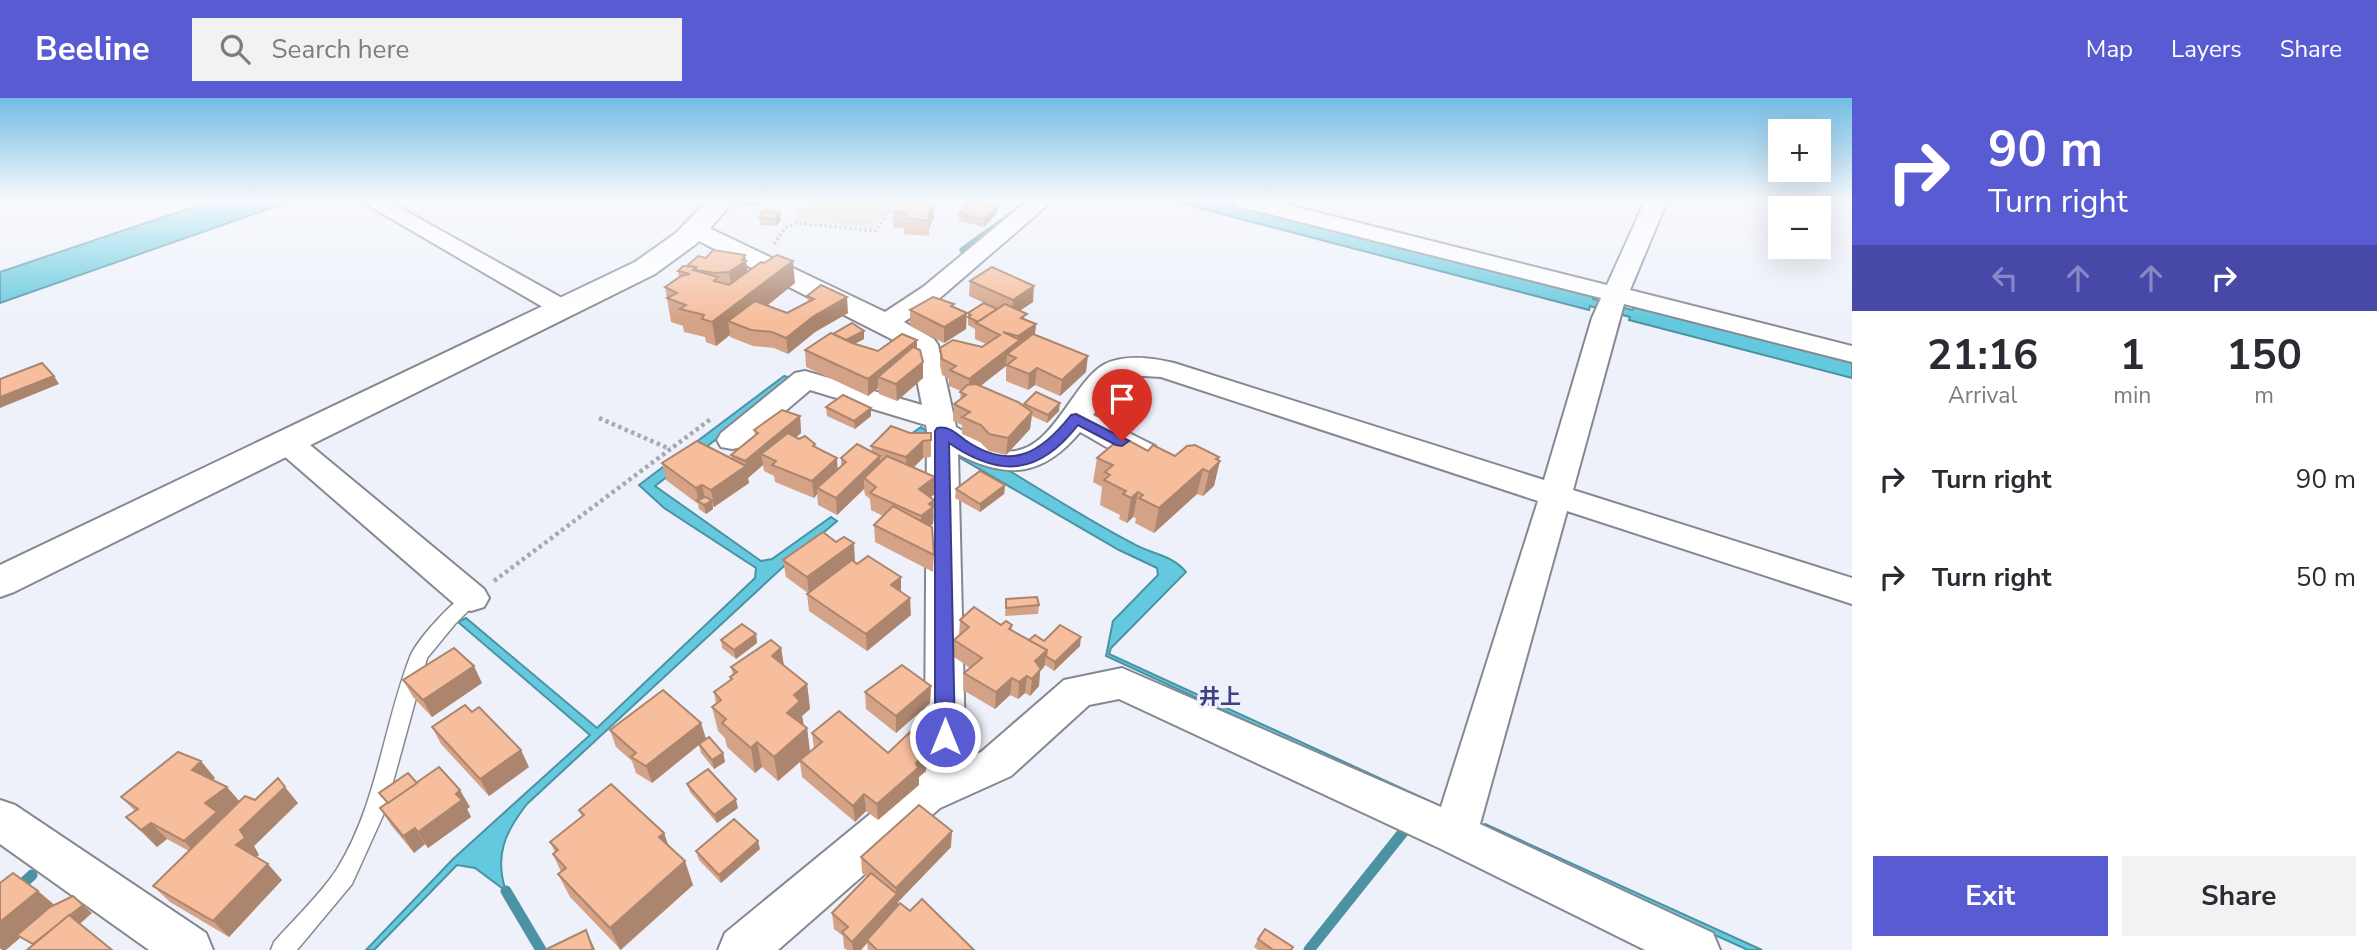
<!DOCTYPE html>
<html lang="en">
<head>
<meta charset="utf-8">
<style>
	:root { --surface:#fff; --page:#f2f2f3; --text:#2b2b33; --muted:#7c7c81; --accent:#595bd2 }
	body { margin:0; font-family:"Nunito Sans","Noto Sans JP",sans-serif; background:var(--page); color:var(--text); height:100vh; display:flex; flex-direction:column; font-size:26px; white-space:nowrap }
	* { box-sizing:border-box; margin:0 }
	p { font-size:23px; color:var(--muted) }
	.icon { flex:none; width:38px; height:38px; fill:none; stroke:currentColor; stroke-width:2; stroke-linecap:round; stroke-linejoin:round }
	.map { position:relative; flex:1; overflow:hidden }
	.panel { display:flex; flex-direction:column; background:var(--surface); width:525px }
	.panel>* { flex:none }
	.top-card { background:#595bd2; color:#fff; overflow:hidden }
	.tools { position:absolute; left:1768px; top:21px; display:grid; gap:14px }
	.tools a { display:grid; place-items:center; width:63px; height:63px; border-radius:0px; background:var(--surface); box-shadow:0 7px 28px #0002; font-size:35px }
	.pin { position:absolute; display:grid; place-items:center; width:60px; height:60px; color:#fff; margin:-72px -30px; border-radius:50% 50% 50% 0; rotate:-45deg; box-shadow:0 0 7px #0007 }
	.pin .icon { rotate:45deg }
	.me { position:absolute; width:77px; margin:-38px; rotate:0deg; stroke-linejoin:round; filter:drop-shadow(0 0 5px #0008) }
	.turn { display:flex; align-items:center; gap:24px; height:147px; padding:0 21px; font-size:32px }
	.turn .icon { width:91px; height:91px; stroke-width:2.5 }
	.turn b { display:block; font-size:49px; line-height:60px }
	.lanes { display:flex; align-items:center; height:66px; padding:0 21px; background:#0003; justify-content:center; gap:35px; direction:ltr }
	.lanes .off { opacity:.35 }
	.eta { display:flex; justify-content:space-evenly; align-items:center; height:119px; text-align:center }
	.eta b { font-size:42px; font-weight:700; line-height:49px }
	.button { display:flex; gap:14px; margin-top:auto; padding:14px 21px }
	.button a { flex:1; height:80px; border-radius:0px; background:var(--accent); color:#fff; font-size:28px; font-weight:700; line-height:80px; text-align:center }
	.button a+a { background:var(--page); color:var(--text) }
	ul { padding:0; list-style:none }
	li { display:flex; align-items:center; gap:21px; height:98px; padding:0 21px }
	li div { flex:1 }
	li b { display:block; font-size:26px }
	li em { font-style:normal }
	header { display:flex; align-items:center; gap:42px; box-sizing:border-box; height:98px; padding:0 35px; background:var(--accent); color:#fff }
	header strong { font-size:33px }
	nav { display:flex; gap:38px; margin-inline-start:auto; font-size:24px }
	.search { width:490px; height:63px; background:var(--page); display:flex; align-items:center; gap:18px; box-sizing:border-box; padding:0 24px; border-radius:0px; color:var(--muted); font-size:26px }
	main { display:flex; flex:1; min-height:0 }
	.map>svg:first-child { display:block }
	.green { fill:#dae0ae }
	.water { fill:#64c9de; stroke:#4b92a2; stroke-width:2 }
	.lines { fill:none; stroke-linecap:round; stroke-linejoin:round }
	.stream-far1 { stroke:#4b92a2; stroke-width:7 }
	.stream { stroke:#4b92a2; stroke-width:11 }
	.lane-casing { stroke:#868891; stroke-width:3 }
	.street-casing { stroke:#868891; stroke-width:4 }
	.secondary-casing { stroke:#868891; stroke-width:4 }
	.path-far1 { stroke:#a7a9b0; stroke-width:3.5; stroke-dasharray:2.5 2.5; stroke-linecap:butt }
	.path { stroke:#a7a9b0; stroke-width:4.5; stroke-dasharray:3.5 3.5; stroke-linecap:butt }
	.lane { fill:#fff; fill-rule:evenodd }
	.street { fill:#fff; fill-rule:evenodd }
	.secondary { fill:#fff; fill-rule:evenodd }
	.wall { fill:#d4a387 }
	.shaded-wall { fill:#ac856e }
	.building { fill:#f6be9d; stroke:#ac856e; stroke-width:2 }
	.route { fill:#595bd2; stroke:#3a3b88; stroke-width:2 }
	.labels { text-anchor:middle; stroke-width:6; stroke-linejoin:round; paint-order:stroke }
	.neighbourhood-label { font-size:21px; font-weight:bold; fill:#3e437f; stroke:#eef1fa }
</style>
</head>
<body>
<header>
<strong>Beeline</strong>
<div class="search"><svg class="icon" aria-label="search" viewBox="0 0 24 24"><circle cx="10" cy="10" r="6"/><path d="M15 15l6 6"/></svg>Search here</div>
<nav><a>Map</a><a>Layers</a><a>Share</a></nav>
</header>
<main>
<div class="map">
<svg width="1852" height="852" viewBox="0 0 1852 852">
	<rect width="100%" height="100%" fill="#eef1fa"/>
	<polygon class="green" points="805,103 942,103 939,110 893,106 873,130 793,122"/>
	<g class="water">
		<polygon points="211,103 291,103 0,205 0,174"/>
		<polygon points="1172,103 1223,103 1593,197 1593,201 1632,212 1636,209 1852,264 1852,280 1629,222 1630,219 1590,208 1589,212"/>
		<path d="M784 278 795 281 655 388 761 463 772 461 831 419 837 423 784 468 527 706C505 734 494 758 506 793L475 770 457 767 374 852H366L453 761 590 637 458 524 466 520 597 630 755 480 756 470 664 410 639 387Z"/>
		<path d="M921 329C945 349 978 367 1008 372 1050 397 1091 424 1134 446 1151 456 1173 457 1186 474L1111 550 1109 556 1449 712 1447 716 1106 558 1113 523 1158 477 1157 470 1119 452 955 357 901 343Z"/>
		<polygon points="1485,726 1762,852 1748,852 1483,732"/>
	</g>
	<g class="lines">
		<polyline class="stream-far1" points="963,152 1009,119"/>
		<g class="stream">
			<polyline points="18,790 32,777"/>
			<polyline points="506,793 541,852"/>
			<polyline points="1309,852 1404,733"/>
		</g>
		<g class="lane-casing">
			<path id="lane" d="M471 494 477 496 479 500 477 504 455 526 427 560 385 713 352 786 297 852H271L274 844C294 821 321 796 337 771 377 707 383 629 410 559 416 543 455 499 471 494Z"/>
		</g>
		<g class="street-casing">
			<g id="street">
				<polygon points="361,103 388,103 571,205 575,210 571,215 553,215"/>
				<path d="M1027 103H1052L941 199 904 224 934 241 938 247 956 329C970 337 987 351 1003 353 1052 360 1071 284 1105 266 1126 256 1153 260 1174 265L1544 382 1592 220 1601 200 1237 108 1234 103H1272L1607 187 1645 103H1667L1630 192 1852 248V264L1624 206 1573 392 1852 480V506L1567 413 1480 726 1713 835 1720 852H1645L1439 750 1119 601 1089 607 1011 678 940 710 778 852H718L725 835 908 685 925 640 927 333 926 327 810 292 743 349 732 351 721 349 717 342 721 335 795 275 805 273 922 307 911 251 689 138 685 133 689 128H705L885 214 923 189ZM1127 277 1161 279 1538 403 1441 709 1122 570 1064 582 981 654 957 664 965 640 958 356C1008 382 1043 378 1080 334 1102 345 1130 368 1155 362L1159 355 1155 348 1093 317 1114 288Z"/>
				<polygon points="287,335 298,337 484,491 489,500 484,509 471,513 458,509 276,351 272,344 276,337"/>
				<polygon points="0,702 15,707 206,835 213,852 149,852 0,746"/>
			</g>
		</g>
		<g class="secondary-casing">
			<polygon id="secondary" points="707,103 734,103 696,146 655,176 14,494 0,499 0,467 635,164 676,135"/>
		</g>
		<polyline class="path-far1" points="774,146 785,130 796,125 876,133 889,113 898,114"/>
		<g class="path">
			<polyline points="599,320 670,351"/>
			<polyline points="494,483 712,320"/>
		</g>
		<use href="#lane" class="lane"/>
		<use href="#street" class="street"/>
		<use href="#secondary" class="secondary"/>
	</g>
	<g class="wall">
		<polygon points="740,103 764,103 759,109 740,108"/>
		<polygon points="898,103 934,120 929,130 929,138 904,136 904,130 893,129 893,114"/>
		<polygon points="966,103 1001,103 999,111 997,111 997,115 984,129 959,123 959,116 966,109"/>
		<polygon points="759,119 781,122 776,128 760,127"/>
		<polygon points="745,157 748,173 795,185 767,208 787,215 808,204 807,198 848,215 815,234 788,256 774,250 753,248 730,239 730,237 716,248 706,244 705,239 684,234 683,228 671,224 665,189 679,179 678,173 706,160"/>
		<polygon points="970,183 1033,204 1019,213 1026,222 1036,226 1035,237 1086,274 1060,298 1035,287 1028,292 1006,283 1006,268 980,288 1024,308 1024,306 1059,313 1047,325 1032,318 1030,331 1006,357 989,353 980,344 962,336 962,327 953,323 954,306 960,302 961,293 949,288 949,281 942,277 940,267 940,250 982,249 986,246 975,241 975,231 968,227 968,215 997,211 969,198"/>
		<polygon points="954,206 954,210 966,231 944,245 910,228 910,212"/>
		<polygon points="833,236 864,241 854,246 878,253 917,251 923,280 897,303 879,296 878,290 868,298 806,269 805,252"/>
		<polygon points="826,309 871,318 855,331 827,318"/>
		<polygon points="800,318 801,335 796,339 815,346 816,350 838,371 841,368 841,360 872,353 871,348 910,335 931,335 931,359 923,360 914,369 935,379 935,396 930,399 934,419 933,426 930,428 934,457 933,474 875,444 874,427 883,418 871,412 870,401 865,397 864,391 837,417 818,407 817,396 814,400 775,384 774,378 764,373 763,367 748,380 749,385 714,409 713,408 713,411 706,416 699,411 698,406 666,382 662,365 732,361 731,357 755,337 754,332"/>
		<polygon points="1175,358 1219,359 1214,388 1203,398 1197,396 1154,435 1135,425 1136,420 1133,419 1127,425 1119,421 1120,417 1100,407 1102,389 1093,384 1097,360"/>
		<polygon points="1005,387 1004,396 980,414 955,400 956,391"/>
		<polygon points="783,462 855,463 854,463 901,494 911,517 867,553 809,513 807,496 808,495 786,479"/>
		<polygon points="1006,501 1039,507 1038,516 1005,518"/>
		<polygon points="960,522 1001,527 1012,527 1012,532 1029,542 1044,543 1080,548 1054,573 1045,567 1044,569 1040,573 1039,588 1030,598 1025,595 1018,601 1010,597 995,611 963,592 964,575 970,570 954,559 954,542 959,537"/>
		<polygon points="756,536 757,545 736,561 722,550 721,542"/>
		<polygon points="781,550 784,568 807,586 810,611 802,618 804,628 807,630 810,654 814,651 812,635 927,664 926,666 926,673 919,679 919,687 878,722 866,713 855,724 802,679 800,664 778,683 762,669 755,675 727,649 725,640 718,633 712,609 716,606 714,594 731,582 730,579 733,577 731,569"/>
		<polygon points="403,582 482,585 432,619 413,599"/>
		<polygon points="931,588 930,605 896,635 866,611 865,594"/>
		<polygon points="701,625 706,641 723,655 725,664 714,671 701,655 699,647 652,685 636,675 632,663 616,649 610,632"/>
		<polygon points="432,629 529,669 489,698 441,646"/>
		<polygon points="215,680 213,682 240,704 255,702 298,705 254,748 259,757 256,759 282,782 229,839 170,804 153,788 189,753 167,741 157,749 126,719 135,713 121,699"/>
		<polygon points="417,685 470,709 467,711 471,719 428,750 425,746 414,755 391,727 380,710 387,705 379,695"/>
		<polygon points="687,686 738,710 717,725 690,694"/>
		<polygon points="579,712 664,735 668,747 693,787 621,852 570,799 558,776 561,774 553,756 555,754 550,744 582,718"/>
		<polygon points="951,749 898,804 898,808 910,813 974,852 868,852 867,845 861,852 847,852 844,850 843,838 834,831 832,815 867,779 862,775 861,759"/>
		<polygon points="760,751 721,785 699,762 696,753"/>
		<polygon points="1258,841 1291,852 1258,852 1254,849"/>
	</g>
	<g class="shaded-wall">
		<polygon points="758,103 764,103 759,109"/>
		<polygon points="934,105 934,120 929,130 929,123 928,118"/>
		<polygon points="997,108 997,115 984,129 984,121"/>
		<polygon points="780,114 781,122 776,128 775,121"/>
		<polygon points="745,157 748,179 732,190 729,174 742,162"/>
		<polygon points="793,163 795,185 741,228 728,223 730,237 716,248 712,224"/>
		<polygon points="1034,188 1033,204 1012,218 1013,202"/>
		<polygon points="847,199 848,215 815,234 788,256 786,240 814,218"/>
		<polygon points="967,215 966,231 944,245 944,229"/>
		<polygon points="1036,226 1034,243 1007,256 1006,268 969,297 969,281 1018,243 1018,238"/>
		<polygon points="864,233 864,241 845,251 845,243"/>
		<polygon points="917,242 917,258 878,279 878,290 868,298 868,281"/>
		<polygon points="1088,258 1086,274 1060,298 1062,282"/>
		<polygon points="923,264 923,280 897,303 896,286"/>
		<polygon points="1037,270 1035,287 1028,292 1029,276"/>
		<polygon points="54,278 59,286 0,310 0,299"/>
		<polygon points="1060,305 1059,313 1047,325 1048,317"/>
		<polygon points="871,310 871,318 855,331 854,323"/>
		<polygon points="1032,314 1030,331 1006,357 1008,340"/>
		<polygon points="800,318 801,335 771,361 761,356 763,367 748,380 749,385 714,409 711,392 746,368 745,363"/>
		<polygon points="923,343 923,360 907,376 906,359"/>
		<polygon points="880,358 881,375 864,380 864,391 837,417 836,400"/>
		<polygon points="1219,359 1217,366 1220,363 1214,388 1203,398 1209,374 1216,361"/>
		<polygon points="837,360 838,377 817,390 817,396 814,400 812,383"/>
		<polygon points="1203,371 1197,396 1154,435 1159,410"/>
		<polygon points="935,379 935,396 919,408 919,391"/>
		<polygon points="702,387 706,404 698,403 696,390"/>
		<polygon points="1005,387 1004,396 980,414 980,406"/>
		<polygon points="1138,394 1133,419 1127,425 1131,400"/>
		<polygon points="934,402 933,426 921,435 921,418 929,406"/>
		<polygon points="712,403 713,411 706,416 704,407"/>
		<polygon points="854,445 855,463 809,496 807,479"/>
		<polygon points="901,479 901,496 891,487"/>
		<polygon points="910,500 911,517 867,553 866,536"/>
		<polygon points="756,536 757,545 736,561 734,552"/>
		<polygon points="1081,539 1080,548 1054,573 1055,564"/>
		<polygon points="781,550 785,575 772,558"/>
		<polygon points="1047,552 1044,569 1040,573 1039,588 1030,598 1032,581 1035,563"/>
		<polygon points="474,568 482,585 432,619 423,602"/>
		<polygon points="1027,578 1025,595 1018,601 1019,584"/>
		<polygon points="1012,580 1010,597 995,611 996,594"/>
		<polygon points="807,586 810,611 802,618 804,628 787,615 794,597"/>
		<polygon points="931,588 930,605 896,635 896,618"/>
		<polygon points="701,625 706,641 652,685 646,668"/>
		<polygon points="807,630 810,655 778,683 774,659"/>
		<polygon points="757,644 762,669 755,675 751,650"/>
		<polygon points="927,648 926,673 919,679 919,687 878,722 877,706 916,665"/>
		<polygon points="521,652 529,669 489,698 480,681"/>
		<polygon points="723,655 725,664 714,671 712,662"/>
		<polygon points="201,663 215,680 207,689 192,672"/>
		<polygon points="227,689 241,705 222,719 232,730 199,759 184,743 205,705"/>
		<polygon points="285,689 298,705 254,748 259,757 250,763 236,747 240,732"/>
		<polygon points="460,692 470,709 467,711 471,719 428,750 418,734"/>
		<polygon points="864,696 866,713 855,724 853,708"/>
		<polygon points="736,701 738,710 717,725 714,717"/>
		<polygon points="151,725 167,741 157,749 141,732"/>
		<polygon points="415,730 425,746 414,755 403,738"/>
		<polygon points="952,733 951,749 898,804 898,812 867,842 867,845 861,852 853,852 852,844 896,798 896,790"/>
		<polygon points="664,735 672,758 659,739"/>
		<polygon points="758,743 760,751 721,785 719,777"/>
		<polygon points="685,763 693,787 620,852 610,830"/>
		<polygon points="268,766 282,782 229,839 213,823"/>
		<polygon points="38,793 57,809 17,837 20,840 6,852 2,852 0,850 0,824"/>
		<polygon points="83,807 92,815 51,852 36,848"/>
		<polygon points="586,832 593,847 595,852 593,852"/>
	</g>
	<g class="building">
		<polygon points="898,103 934,105 928,118 929,123 904,120 906,115 893,114"/>
		<polygon points="972,103 974,103 997,108 984,121 959,116"/>
		<polygon points="763,113 780,114 775,121 759,119"/>
		<polygon points="713,152 745,157 742,162 746,163 729,174 715,175 696,172 696,169 687,168 698,158 706,160"/>
		<polygon points="777,157 793,163 712,224 702,221 704,217 680,211 686,207 667,200 677,195 665,189 681,178 690,176 678,173 683,168 696,169 693,172 718,179 714,183 729,187 761,164 764,165"/>
		<polygon points="992,169 1034,188 1013,202 970,183"/>
		<polygon points="821,187 847,199 814,218 786,240 772,234 751,232 728,223 755,203 787,215 814,201 807,198"/>
		<polygon points="933,199 954,206 951,208 967,215 944,229 910,212"/>
		<polygon points="984,205 997,211 978,224 968,219 971,217 968,215"/>
		<polygon points="1005,206 1027,216 1021,220 1036,226 1018,238 1003,234 1020,242 969,281 950,272 956,268 942,261 940,250 953,242 982,249 1000,237 976,225"/>
		<polygon points="852,225 864,233 846,242 833,236"/>
		<polygon points="831,235 852,245 878,253 902,236 917,242 868,281 805,252"/>
		<polygon points="1033,236 1088,258 1062,282 1037,270 1029,276 1007,267 1016,260 1007,256"/>
		<polygon points="913,249 920,252 923,264 896,286 878,279"/>
		<polygon points="42,265 54,278 0,299 0,281"/>
		<polygon points="976,286 1018,304 1032,314 1008,340 989,336 981,327 962,319 970,314 954,306 966,297 960,294 967,287"/>
		<polygon points="1036,294 1060,305 1048,317 1024,306"/>
		<polygon points="843,297 871,310 854,323 826,309"/>
		<polygon points="782,312 800,318 745,363 731,357 758,335 754,332"/>
		<polygon points="891,328 910,335 931,335 931,342 923,343 906,359 871,348"/>
		<polygon points="788,335 799,341 805,338 815,346 813,348 837,360 812,383 772,367 776,363 761,356"/>
		<polygon points="1122,339 1148,353 1153,347 1175,358 1187,348 1195,347 1219,359 1216,361 1220,363 1209,374 1203,371 1159,410 1139,400 1143,397 1138,394 1131,400 1123,396 1126,393 1104,382 1110,377 1105,374 1113,367 1097,360"/>
		<polygon points="697,343 746,368 711,392 702,387 696,390 662,365"/>
		<polygon points="857,346 880,358 836,400 817,390 846,364 841,360"/>
		<polygon points="887,358 935,379 919,391 934,402 929,406 933,409 921,418 870,395 876,389 864,380"/>
		<polygon points="980,373 1005,387 980,406 956,391"/>
		<polygon points="706,399 712,403 704,407 697,402"/>
		<polygon points="893,408 932,429 934,457 874,427"/>
		<polygon points="823,434 836,444 844,439 854,445 807,479 783,462"/>
		<polygon points="868,458 901,479 891,487 910,500 866,536 807,496 852,462 857,466"/>
		<polygon points="1037,499 1039,507 1006,510 1006,501"/>
		<polygon points="974,509 1001,527 1006,523 1012,527 1009,531 1047,552 1035,563 1041,571 1032,581 1027,578 1019,584 1012,580 996,594 964,575 982,560 954,542 969,529 960,522"/>
		<polygon points="742,526 756,536 734,552 721,542"/>
		<polygon points="1060,527 1081,539 1055,564 1046,558 1047,552 1029,542 1035,537 1044,543"/>
		<polygon points="771,542 781,550 772,558 807,586 794,597 800,603 787,615 807,630 774,659 757,644 751,650 722,625 726,621 712,609 721,602 714,594 732,581 730,579 737,574 731,569"/>
		<polygon points="454,550 474,568 423,602 403,582"/>
		<polygon points="902,567 931,588 896,618 865,594"/>
		<polygon points="663,592 701,625 646,668 631,659 636,655 610,632"/>
		<polygon points="465,607 472,614 479,609 521,652 480,681 432,629"/>
		<polygon points="839,613 888,655 910,634 927,648 923,653 925,656 916,665 918,670 877,706 864,696 853,708 800,662 822,644 812,635"/>
		<polygon points="709,639 723,655 712,662 699,646"/>
		<polygon points="178,654 201,663 192,672 227,689 205,705 217,714 184,743 151,725 141,732 126,719 138,711 121,699"/>
		<polygon points="439,669 460,692 456,696 462,702 418,734 415,730 403,738 380,710"/>
		<polygon points="708,671 736,701 714,717 687,686"/>
		<polygon points="408,675 417,685 388,705 379,695"/>
		<polygon points="278,680 285,689 240,732 245,740 236,747 268,766 213,823 153,788 245,698 255,702"/>
		<polygon points="611,686 664,735 659,739 685,763 610,830 558,776 566,770 553,756 558,752 550,744 584,717 579,712"/>
		<polygon points="919,707 952,733 896,790 861,759"/>
		<polygon points="734,721 758,743 719,777 696,753"/>
		<polygon points="13,775 38,793 0,824 0,785"/>
		<polygon points="871,775 897,796 852,844 842,834 848,829 832,815"/>
		<polygon points="73,798 83,807 33,846 17,837 50,809"/>
		<polygon points="922,801 974,852 877,852 867,842 900,805 910,813"/>
		<polygon points="69,817 112,852 27,852"/>
		<polygon points="1265,831 1293,849 1291,852 1273,852 1258,841"/>
		<polygon points="586,832 593,852 545,852"/>
	</g>
	<linearGradient id="sky" x2="0" y2="1"><stop stop-color="#73bce4"/><stop offset="0.46" stop-color="#f7f9fd"/><stop offset="1" stop-color="#f7f9fd" stop-opacity="0"/></linearGradient>
	<rect width="1852" height="222" fill="url(#sky)"/>
	<path class="route" d="M1076 316 1129 343 1122 348 1116 347 1078 327C1040 376 1001 381 949 345L955 639 952 645H938L935 639V333L937 330C948 327 957 336 965 342 1011 374 1041 355 1071 317Z"/>
	<g class="labels">
		<g class="neighbourhood-label">
			<text x="1220" y="606">井上</text>
		</g>
	</g>
</svg>
<div class="tools">
<a>+</a>
<a>−</a>
</div>
<div class="pin" style="left:1122px;top:343px;background:#d93025"><svg class="icon" aria-label="arrive" viewBox="0 0 24 24"><path d="M6 21V4h12l-3 4 3 4H6"/></svg></div>
<svg class="me" style="left:945px;top:639px" viewBox="-20 -20 40 40"><circle r="17" fill="#595bd2" stroke="#fff" stroke-width="3"/><path d="M0-11L8 9 0 5-8 9z" fill="#fff"/></svg>
</div>
<section class="panel">
<div class="top-card">
<div class="turn"><svg class="icon" aria-label="right" viewBox="0 0 24 24"><path d="M7 20v-9h11M14 6l5 5-5 5"/></svg><div><b>90 m</b>Turn right</div></div>
<div class="lanes"><svg class="icon off" aria-label="left" viewBox="0 0 24 24"><path d="M17 20v-9H6M10 6l-5 5 5 5"/></svg><svg class="icon off" aria-label="ahead" viewBox="0 0 24 24"><path d="M12 20V5M6 11l6-6 6 6"/></svg><svg class="icon off" aria-label="ahead" viewBox="0 0 24 24"><path d="M12 20V5M6 11l6-6 6 6"/></svg><svg class="icon" aria-label="right" viewBox="0 0 24 24"><path d="M7 20v-9h11M14 6l5 5-5 5"/></svg></div>
</div>
<div class="eta">
<div><b>21:16</b><p>Arrival</p></div>
<div><b>1</b><p>min</p></div>
<div><b>150</b><p>m</p></div>
</div>
<ul>
<li><svg class="icon" aria-label="right" viewBox="0 0 24 24"><path d="M7 20v-9h11M14 6l5 5-5 5"/></svg><div><b>Turn right</b></div><em>90 m</em></li>
<li><svg class="icon" aria-label="right" viewBox="0 0 24 24"><path d="M7 20v-9h11M14 6l5 5-5 5"/></svg><div><b>Turn right</b></div><em>50 m</em></li>
</ul>
<div class="button"><a>Exit</a><a>Share</a></div>
</section>
</main>
</body>
</html>
